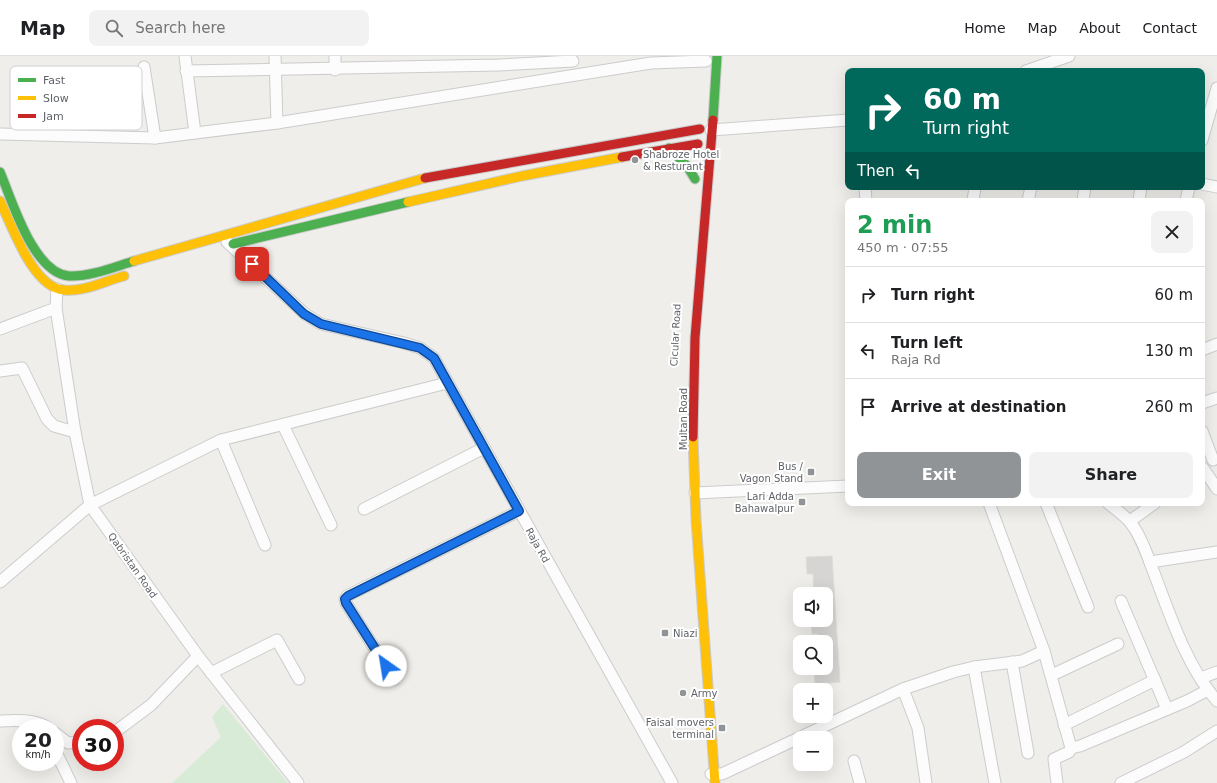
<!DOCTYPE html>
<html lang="en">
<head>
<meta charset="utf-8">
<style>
	:root { --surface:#fff; --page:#f2f2f2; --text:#202124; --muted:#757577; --line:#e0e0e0; --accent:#919496 }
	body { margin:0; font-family:"DejaVu Sans",sans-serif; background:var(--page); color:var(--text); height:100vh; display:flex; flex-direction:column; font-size:15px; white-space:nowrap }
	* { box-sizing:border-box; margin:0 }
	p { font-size:13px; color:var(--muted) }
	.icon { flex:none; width:22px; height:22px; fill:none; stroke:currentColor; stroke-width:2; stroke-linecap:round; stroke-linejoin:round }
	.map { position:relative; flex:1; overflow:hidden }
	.side { position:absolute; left:845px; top:142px; width:360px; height:308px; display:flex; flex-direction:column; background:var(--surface); border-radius:8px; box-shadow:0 4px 16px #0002 }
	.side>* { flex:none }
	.banner { position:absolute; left:845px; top:12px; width:360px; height:122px; border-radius:8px; box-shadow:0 4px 16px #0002; background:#00695c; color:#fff; overflow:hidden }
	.tools { position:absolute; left:793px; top:531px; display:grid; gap:8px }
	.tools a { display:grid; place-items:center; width:40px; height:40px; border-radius:8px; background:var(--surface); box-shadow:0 4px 16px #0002; font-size:20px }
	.speed { position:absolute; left:12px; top:663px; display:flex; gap:8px; font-size:20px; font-weight:700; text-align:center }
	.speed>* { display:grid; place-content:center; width:52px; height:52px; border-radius:50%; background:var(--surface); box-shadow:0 4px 16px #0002; line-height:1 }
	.speed small { font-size:10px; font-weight:400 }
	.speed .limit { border:6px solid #d22; background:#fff; color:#111 }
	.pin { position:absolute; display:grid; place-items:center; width:34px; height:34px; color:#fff; margin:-17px; border-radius:8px; box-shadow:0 2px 6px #0006 }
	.me { position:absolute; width:44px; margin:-22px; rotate:328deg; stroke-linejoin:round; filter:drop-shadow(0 0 3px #0008) }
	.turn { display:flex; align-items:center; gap:14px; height:84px; padding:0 12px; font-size:18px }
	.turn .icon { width:52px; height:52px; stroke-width:2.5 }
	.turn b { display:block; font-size:28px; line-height:34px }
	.then { display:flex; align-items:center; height:38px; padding:0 12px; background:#0003; gap:8px; font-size:15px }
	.round { display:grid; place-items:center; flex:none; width:42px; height:42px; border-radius:8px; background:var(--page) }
	.head { display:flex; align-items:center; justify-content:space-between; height:68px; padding:0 12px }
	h1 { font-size:24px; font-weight:700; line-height:30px; color:#1e9e55 }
	.primary-button { display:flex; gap:8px; margin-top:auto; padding:8px 12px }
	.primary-button a { flex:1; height:46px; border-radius:8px; background:var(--accent); color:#fff; font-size:16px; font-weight:700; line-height:46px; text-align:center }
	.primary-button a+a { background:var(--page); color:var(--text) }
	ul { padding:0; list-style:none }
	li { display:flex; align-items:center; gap:12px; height:56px; padding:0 12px; border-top:1px solid var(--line) }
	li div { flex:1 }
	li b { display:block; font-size:15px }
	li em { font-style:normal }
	header { display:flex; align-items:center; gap:24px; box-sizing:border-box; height:56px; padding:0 20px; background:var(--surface); border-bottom:1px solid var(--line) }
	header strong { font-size:19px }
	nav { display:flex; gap:22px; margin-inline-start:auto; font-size:14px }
	.search { width:280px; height:36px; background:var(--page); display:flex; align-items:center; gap:10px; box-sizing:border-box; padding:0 14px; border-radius:8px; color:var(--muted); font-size:15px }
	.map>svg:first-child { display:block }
	.green { fill:#d8ebd6 }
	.building { fill:#d6d5d3; stroke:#deddd9 }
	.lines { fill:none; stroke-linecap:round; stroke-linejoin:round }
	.street-casing { stroke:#cbcccc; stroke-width:13 }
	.fast-casing { stroke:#cacacb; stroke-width:11 }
	.slow-casing { stroke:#cacacb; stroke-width:11 }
	.jam-casing { stroke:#cacacb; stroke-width:11 }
	.street { stroke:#fdfcfc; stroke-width:11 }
	.fast { stroke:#4caf50; stroke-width:9 }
	.slow { stroke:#ffc107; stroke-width:9 }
	.jam { stroke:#c62828; stroke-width:9 }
	.route-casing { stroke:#114b97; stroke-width:10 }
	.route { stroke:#1a73e8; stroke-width:7 }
	.poi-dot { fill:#919496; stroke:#fff; stroke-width:1.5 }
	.labels { text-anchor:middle; stroke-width:4; stroke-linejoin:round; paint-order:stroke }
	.poi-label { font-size:10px; fill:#5f6368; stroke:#fff; text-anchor:start }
	.street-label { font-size:10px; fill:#5f6368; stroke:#fff }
	.key { fill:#fff; stroke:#cfd0d2; stroke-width:1 }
	.key-label { font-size:11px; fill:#5f6368 }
</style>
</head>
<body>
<header>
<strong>Map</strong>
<div class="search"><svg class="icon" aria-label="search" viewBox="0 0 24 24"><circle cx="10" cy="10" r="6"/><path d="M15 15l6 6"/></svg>Search here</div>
<nav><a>Home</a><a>Map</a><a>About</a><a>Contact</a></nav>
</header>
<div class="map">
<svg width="1217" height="727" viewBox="0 0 1217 727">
	<rect width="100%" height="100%" fill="#efeeea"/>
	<polygon class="green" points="223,648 288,727 172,727 221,681 212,661"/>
	<polygon class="building" points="832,500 840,626 815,628 814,612 826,612 826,586 818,586 818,578 812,578 811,564 826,564 826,538 814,538 813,518 807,518 806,501"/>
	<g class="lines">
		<g class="street-casing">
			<g id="street">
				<polyline points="185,0 195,77"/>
				<polyline points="275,0 277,67"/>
				<polyline points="335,0 335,14"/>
				<polyline points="144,11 155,82"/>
				<polyline points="186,15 499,9 573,5"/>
				<polyline points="1026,15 1069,0"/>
				<polyline points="711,74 848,64"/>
				<polyline points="0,78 155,82 277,67 651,7 706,5"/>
				<polyline points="1202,84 1217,32"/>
				<polyline points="1202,128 1217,131"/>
				<polyline points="865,131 866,145"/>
				<polyline points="973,145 975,131"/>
				<polyline points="1028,145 1031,131"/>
				<polyline points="1083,145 1085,131"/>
				<polyline points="1139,145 1141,131"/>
				<polyline points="1186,145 1189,131"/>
				<polyline points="227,186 305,258 321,268 404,287 420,292 434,302 672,727"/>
				<polyline points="56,252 75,376 90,449 198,600 298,727"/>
				<polyline points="0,273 56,252 57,233"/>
				<polyline points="1202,294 1217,288"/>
				<polyline points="0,315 22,312 47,363 54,370 75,376"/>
				<polyline points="1202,347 1217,342"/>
				<polyline points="283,369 331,469"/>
				<polyline points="1202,375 1213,404"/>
				<polyline points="221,384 265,489"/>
				<polyline points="1203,412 1217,433"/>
				<polyline points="695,437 848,430"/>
				<polyline points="989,447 1044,595 1071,692"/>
				<polyline points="1046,447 1088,551"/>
				<path d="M1108 447C1115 453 1123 458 1129 465 1140 477 1148 501 1154 517 1170 559 1187 611 1217 645"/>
				<polyline points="364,453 484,392"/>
				<polyline points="1130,465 1155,447"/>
				<polyline points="1150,506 1217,496"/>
				<polyline points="0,526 90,449 221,384 447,327"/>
				<polyline points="1121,545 1167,653"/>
				<polyline points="1012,606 1028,697"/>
				<polyline points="974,611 995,727"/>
				<polyline points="211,617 277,584 299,623"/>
				<polyline points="1052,619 1118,588"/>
				<polyline points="1201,622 1217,616"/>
				<polyline points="394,623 346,547 345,543 347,540 519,455"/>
				<polyline points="903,633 918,672 926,727"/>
				<path d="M0 665C14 664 36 663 48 672"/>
				<polyline points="1064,669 1155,624"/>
				<polyline points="115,676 151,649 198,600"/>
				<polyline points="55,677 68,687 81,686"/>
				<polyline points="1071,692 1080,690 1187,645 1208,634"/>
				<polyline points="55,694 71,727"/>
				<polyline points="854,705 860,727"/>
				<polyline points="711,718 722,718 903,633 953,616 974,611 1022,605 1044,595"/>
				<polyline points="1057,727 1054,703 1069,696 1071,692"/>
				<polyline points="1121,727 1184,696 1217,675"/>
			</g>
		</g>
		<g class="fast-casing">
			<g id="fast">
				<polyline points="713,64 717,0"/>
				<polyline points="669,92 687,110 695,123"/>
				<path d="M0 116C12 144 33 217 69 220 90 221 114 211 134 205"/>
				<polyline points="233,188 408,146"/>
			</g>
		</g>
		<g class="slow-casing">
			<g id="slow">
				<path d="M0 145C12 170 33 232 64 234 84 236 105 225 124 220"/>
				<polyline points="408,146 522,120 622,101"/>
				<polyline points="134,205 425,122"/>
				<polyline points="693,381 696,464 715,727"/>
			</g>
		</g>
		<g class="jam-casing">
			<g id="jam">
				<polyline points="622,101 698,88"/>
				<polyline points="425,122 700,73"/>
				<polyline points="693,381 695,282 713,64"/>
			</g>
		</g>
		<use href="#street" class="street"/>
		<use href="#fast" class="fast"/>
		<use href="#slow" class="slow"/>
		<use href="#jam" class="jam"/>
	</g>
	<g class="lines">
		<g class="route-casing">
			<polyline id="route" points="252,208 304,258 321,268 404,288 420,292 434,302 519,455 348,540 345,543 346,547 386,610"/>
		</g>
		<use href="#route" class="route"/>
	</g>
	<g class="poi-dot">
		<circle cx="635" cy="104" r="4"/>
		<rect x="807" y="412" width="8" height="8" rx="2"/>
		<rect x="798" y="442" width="8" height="8" rx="2"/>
		<rect x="661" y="573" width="8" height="8" rx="2"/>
		<circle cx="683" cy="637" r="4"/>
		<rect x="718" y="668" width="8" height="8" rx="2"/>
	</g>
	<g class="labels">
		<g class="poi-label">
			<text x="643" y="102">Shabroze Hotel<tspan x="643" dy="12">&amp; Resturant</tspan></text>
			<text x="803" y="414" text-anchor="end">Bus /<tspan x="803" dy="12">Vagon Stand</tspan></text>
			<text x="794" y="444" text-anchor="end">Lari Adda<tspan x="794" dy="12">Bahawalpur</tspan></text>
			<text x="673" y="581">Niazi</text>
			<text x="691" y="641">Army</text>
			<text x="714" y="670" text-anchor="end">Faisal movers<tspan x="714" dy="12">terminal</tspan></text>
		</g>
		<g class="street-label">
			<text transform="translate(675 279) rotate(-87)" y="4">Cicular Road</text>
			<text transform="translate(683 363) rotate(-90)" y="4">Multan Road</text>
			<text transform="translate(538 489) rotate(61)" y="4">Raja Rd</text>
			<text transform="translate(133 509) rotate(55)" y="4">Qabristan Road</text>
		</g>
	</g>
	<rect x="10" y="10" width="132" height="64" rx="6" class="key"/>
	<rect x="18" y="22" width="18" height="4" fill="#4caf50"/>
	<rect x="18" y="40" width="18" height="4" fill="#ffc107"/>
	<rect x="18" y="58" width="18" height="4" fill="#c62828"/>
	<g class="key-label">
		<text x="43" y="28">Fast</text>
		<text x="43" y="46">Slow</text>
		<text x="43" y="64">Jam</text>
	</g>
</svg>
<div class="tools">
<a><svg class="icon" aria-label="sound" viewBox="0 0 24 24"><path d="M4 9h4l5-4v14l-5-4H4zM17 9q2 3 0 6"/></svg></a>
<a><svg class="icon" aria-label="search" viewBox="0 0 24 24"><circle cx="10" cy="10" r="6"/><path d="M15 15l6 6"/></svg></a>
<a>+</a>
<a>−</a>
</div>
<div class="speed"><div>20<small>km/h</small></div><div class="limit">30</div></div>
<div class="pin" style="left:252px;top:208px;background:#d93025"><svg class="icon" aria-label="arrive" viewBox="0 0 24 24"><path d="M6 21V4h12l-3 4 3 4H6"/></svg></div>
<svg class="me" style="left:386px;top:610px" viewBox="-20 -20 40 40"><circle r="19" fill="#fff"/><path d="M0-13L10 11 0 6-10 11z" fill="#1a73e8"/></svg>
<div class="banner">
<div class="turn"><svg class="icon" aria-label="right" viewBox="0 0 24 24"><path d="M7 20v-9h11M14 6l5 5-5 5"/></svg><div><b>60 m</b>Turn right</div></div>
<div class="then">Then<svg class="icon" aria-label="left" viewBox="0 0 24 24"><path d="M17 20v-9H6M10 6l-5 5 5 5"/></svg></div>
</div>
<section class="side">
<div class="head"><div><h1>2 min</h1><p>450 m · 07:55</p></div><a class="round"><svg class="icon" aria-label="close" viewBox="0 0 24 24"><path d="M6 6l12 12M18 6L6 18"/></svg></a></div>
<ul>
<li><svg class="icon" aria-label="right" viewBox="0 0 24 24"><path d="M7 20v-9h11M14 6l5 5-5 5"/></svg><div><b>Turn right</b></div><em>60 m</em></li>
<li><svg class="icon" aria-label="left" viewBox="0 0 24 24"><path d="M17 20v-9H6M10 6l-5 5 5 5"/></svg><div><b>Turn left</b><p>Raja Rd</p></div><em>130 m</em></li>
<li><svg class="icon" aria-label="arrive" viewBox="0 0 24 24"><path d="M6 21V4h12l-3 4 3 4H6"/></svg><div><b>Arrive at destination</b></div><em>260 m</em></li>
</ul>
<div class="primary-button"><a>Exit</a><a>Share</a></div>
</section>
</div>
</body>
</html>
